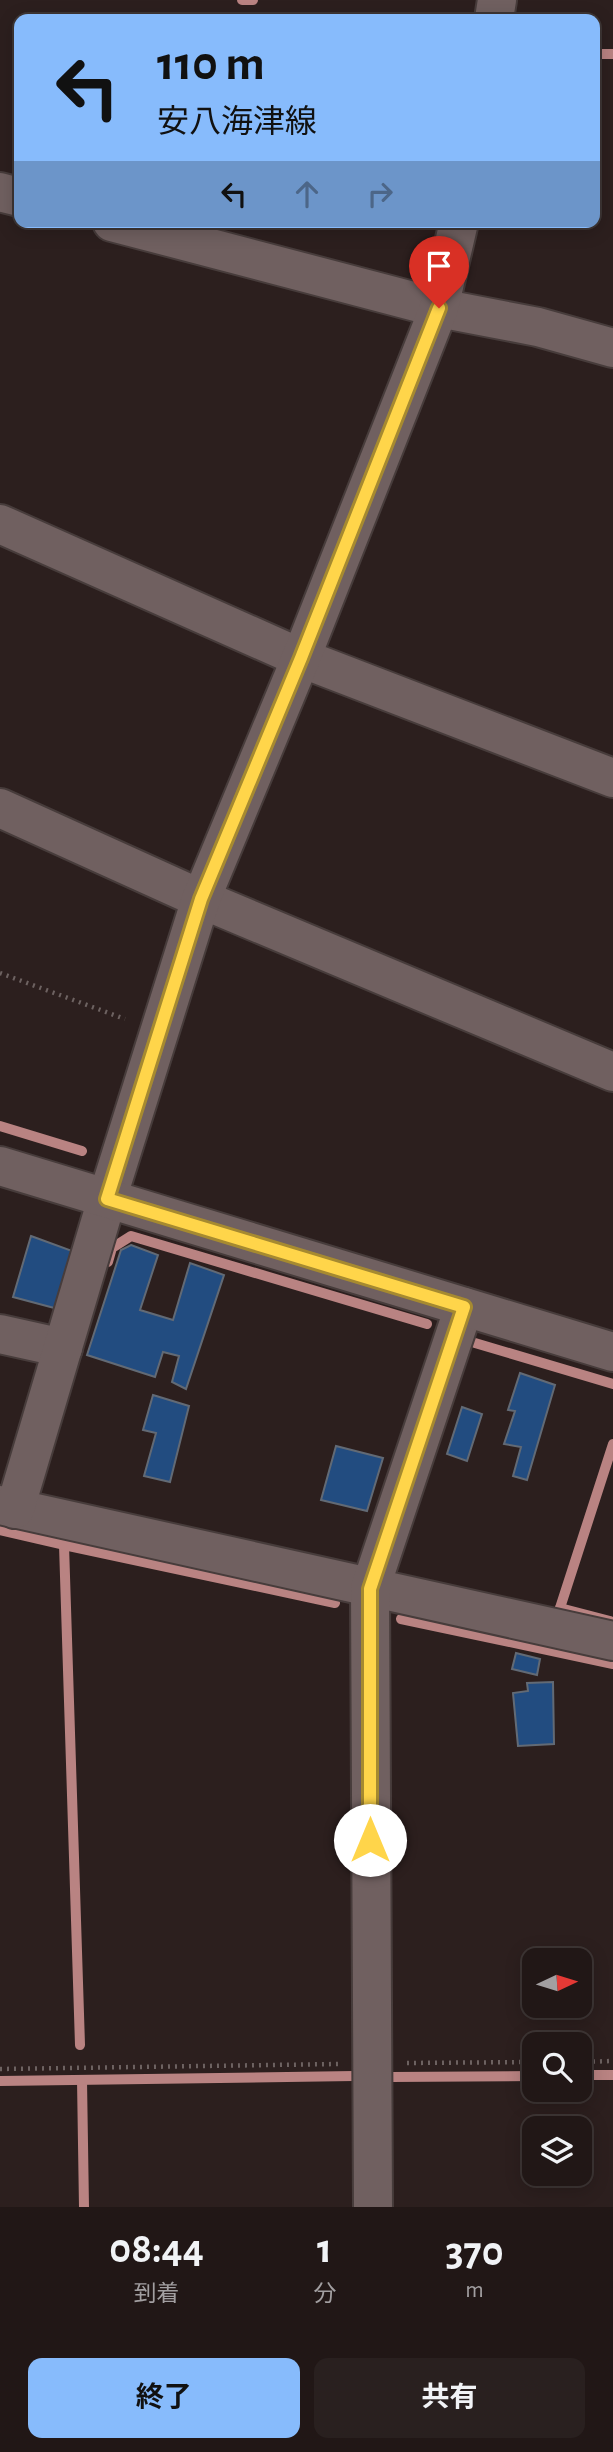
<!DOCTYPE html>
<html lang="ja">
<head>
<meta charset="utf-8">
<style>
	:root { --surface:#211716; --page:#29201f; --text:#f1f3f6; --muted:#a29fa1; --line:#3e3635; --accent:#87bbfc }
	body { margin:0; font-family:"Alegreya Sans","Noto Sans JP",sans-serif; background:var(--page); color:var(--text); height:100vh; display:flex; flex-direction:column; font-size:26px; white-space:nowrap }
	* { box-sizing:border-box; margin:0 }
	p { font-size:23px; color:var(--muted) }
	.icon { flex:none; width:38px; height:38px; fill:none; stroke:currentColor; stroke-width:2; stroke-linecap:round; stroke-linejoin:round }
	.map { position:relative; height:2207px; overflow:hidden }
	.side { display:flex; flex-direction:column; background:var(--surface); flex:1 }
	.side>* { flex:none }
	.banner { position:absolute; left:14px; top:14px; width:586px; height:214px; border-radius:14px; box-shadow:0 4px 18px #0003,0 0 0 2px var(--line); background:#87bbfc; color:#111; overflow:hidden }
	.needle { width:46px; rotate:86deg }
	.buttons { position:absolute; left:522px; top:1948px; display:grid; gap:14px }
	.buttons a { display:grid; place-items:center; width:70px; height:70px; border-radius:14px; background:var(--surface); box-shadow:0 4px 18px #0003,0 0 0 2px var(--line); font-size:35px }
	.pin { position:absolute; display:grid; place-items:center; width:60px; height:60px; color:#fff; margin:-72px -30px; border-radius:50% 50% 50% 0; rotate:-45deg; box-shadow:0 0 7px #0007 }
	.pin .icon { rotate:45deg }
	.me { position:absolute; width:77px; margin:-38px; rotate:0deg; stroke-linejoin:round; filter:drop-shadow(0 0 5px #0008) }
	.turn { display:flex; align-items:center; gap:24px; height:147px; padding:0 28px; font-size:32px }
	.turn .icon { width:91px; height:91px; stroke-width:2.5 }
	.turn b { display:block; font-size:49px; line-height:60px }
	.lanes { display:flex; align-items:center; height:66px; padding:0 28px; background:#0003; justify-content:center; gap:35px; direction:ltr }
	.lanes .off { opacity:.35 }
	.eta { display:flex; justify-content:space-evenly; align-items:center; height:119px; text-align:center }
	.eta b { font-size:42px; font-weight:700; line-height:49px }
	.button { display:flex; gap:14px; margin-top:auto; padding:14px 28px }
	.button a { flex:1; height:80px; border-radius:14px; background:var(--accent); color:#111; font-size:28px; font-weight:700; line-height:80px; text-align:center }
	.button a+a { background:var(--page); color:var(--text) }
	.map>svg:first-child { display:block }
	.lines { fill:none; stroke-linecap:round; stroke-linejoin:round }
	.stream { stroke:#b98382; stroke-width:10 }
	.building { fill:#224c80; stroke:#626a75; stroke-width:2 }
	.minor-casing { stroke:#473c3b; stroke-width:42 }
	.secondary-casing { stroke:#473c3b; stroke-width:42 }
	.path { stroke:#6d6261; stroke-width:4.5; stroke-dasharray:2 5; stroke-linecap:butt }
	.minor { stroke:#706060; stroke-width:38 }
	.secondary { stroke:#706060; stroke-width:38 }
	.route-casing { stroke:#a68a30; stroke-width:18 }
	.route { stroke:#ffd54a; stroke-width:12 }
</style>
</head>
<body>
<div class="map">
<svg width="613" height="2207" viewBox="0 0 613 2207">
	<rect width="100%" height="100%" fill="#2c1f1e"/>
	<g class="lines">
		<g class="stream">
			<polyline points="242,0 253,0"/>
			<polyline points="595,54 613,54"/>
			<polyline points="0,1126 82,1151"/>
			<polyline points="108,1262 112,1248 131,1236 427,1324"/>
			<polyline points="475,1343 613,1384"/>
			<polyline points="0,1530 64,1545 80,2045"/>
			<polyline points="64,1545 335,1603"/>
			<polyline points="560,1608 610,1621"/>
			<polyline points="559,1611 613,1444"/>
			<polyline points="401,1619 613,1664"/>
			<polyline points="579,2075 613,2075"/>
			<polyline points="391,2077 534,2076"/>
			<polyline points="82,2080 84,2207"/>
			<polyline points="0,2081 354,2076"/>
		</g>
	</g>
	<g class="building">
		<polygon points="31,1236 75,1252 58,1309 13,1297"/>
		<polygon points="131,1245 158,1255 140,1310 173,1320 190,1263 224,1275 186,1389 172,1382 179,1356 163,1352 155,1377 87,1355 121,1250"/>
		<polygon points="520,1373 555,1385 527,1480 513,1476 521,1447 504,1444 515,1411 508,1410"/>
		<polygon points="153,1395 189,1406 170,1482 144,1476 156,1433 143,1430"/>
		<polygon points="462,1407 482,1414 467,1461 447,1454"/>
		<polygon points="336,1446 383,1458 367,1511 321,1500"/>
		<polygon points="516,1653 540,1659 537,1675 512,1669"/>
		<polygon points="553,1682 554,1744 518,1746 513,1693 528,1691 527,1683"/>
	</g>
	<g class="lines">
		<g class="minor-casing">
			<g id="minor">
				<polyline points="494,19 497,0"/>
				<polyline points="0,192 19,197"/>
				<polyline points="112,222 439,308 538,327 613,348"/>
				<polyline points="0,524 301,658 613,778"/>
				<polyline points="0,808 201,899 613,1072"/>
				<polyline points="0,1334 63,1348"/>
				<polyline points="0,1505 613,1641"/>
				<polyline points="15,1509 107,1199 201,899 301,658 439,308 459,222"/>
				<polyline points="373,2207 370,1589 464,1307"/>
			</g>
		</g>
		<g class="secondary-casing">
			<polyline id="secondary" points="0,1166 613,1352"/>
		</g>
		<g class="path">
			<polyline points="0,973 125,1019"/>
			<polyline points="579,2062 613,2061"/>
			<polyline points="407,2063 534,2062"/>
			<polyline points="0,2069 339,2064"/>
		</g>
		<use href="#minor" class="minor"/>
		<use href="#secondary" class="secondary"/>
	</g>
	<g class="lines">
		<g class="route-casing">
			<polyline id="route" points="370,1840 370,1589 464,1307 107,1199 201,899 301,658 439,308"/>
		</g>
		<use href="#route" class="route"/>
	</g>
</svg>
<div class="buttons">
<a><svg class="needle" viewBox="-14 -14 28 28"><path d="M0-13l5 13h-10z" fill="#e53935"/><path d="M0 13l5-13h-10z" fill="#a29fa1"/></svg></a>
<a><svg class="icon" aria-label="search" viewBox="0 0 24 24"><circle cx="10" cy="10" r="6"/><path d="M15 15l6 6"/></svg></a>
<a><svg class="icon" aria-label="layers" viewBox="0 0 24 24"><path d="M12 4l9 5-9 5-9-5zM3 14l9 5 9-5"/></svg></a>
</div>
<div class="pin" style="left:439px;top:308px;background:#d93025"><svg class="icon" aria-label="arrive" viewBox="0 0 24 24"><path d="M6 21V4h12l-3 4 3 4H6"/></svg></div>
<svg class="me" style="left:370px;top:1840px" viewBox="-20 -20 40 40"><circle r="19" fill="#fff"/><path d="M0-13L10 11 0 6-10 11z" fill="#ffd54a"/></svg>
<div class="banner">
<div class="turn"><svg class="icon" aria-label="left" viewBox="0 0 24 24"><path d="M17 20v-9H6M10 6l-5 5 5 5"/></svg><div><b>110 m</b>安八海津線</div></div>
<div class="lanes"><svg class="icon" aria-label="left" viewBox="0 0 24 24"><path d="M17 20v-9H6M10 6l-5 5 5 5"/></svg><svg class="icon off" aria-label="ahead" viewBox="0 0 24 24"><path d="M12 20V5M6 11l6-6 6 6"/></svg><svg class="icon off" aria-label="right" viewBox="0 0 24 24"><path d="M7 20v-9h11M14 6l5 5-5 5"/></svg></div>
</div>
</div>
<section class="side">
<div class="eta">
<div><b>08:44</b><p>到着</p></div>
<div><b>1</b><p>分</p></div>
<div><b>370</b><p>m</p></div>
</div>
<div class="button"><a>終了</a><a>共有</a></div>
</section>
</body>
</html>
